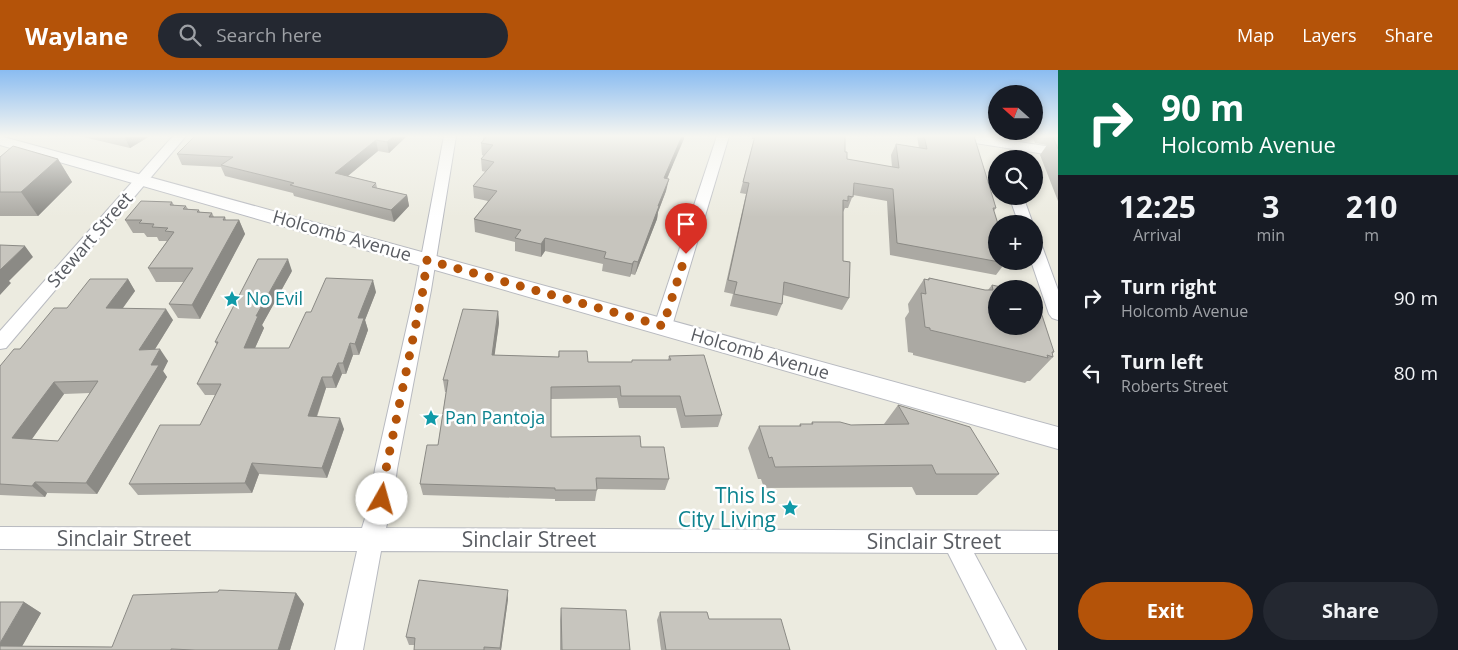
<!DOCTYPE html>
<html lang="en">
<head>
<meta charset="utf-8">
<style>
	:root { --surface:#171b24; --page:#242831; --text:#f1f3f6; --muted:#9ea1a6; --accent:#b45309 }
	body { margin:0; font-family:"Open Sans",sans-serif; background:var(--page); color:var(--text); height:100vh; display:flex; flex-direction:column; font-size:19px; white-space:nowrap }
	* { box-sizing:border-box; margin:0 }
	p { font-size:16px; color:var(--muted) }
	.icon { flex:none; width:28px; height:28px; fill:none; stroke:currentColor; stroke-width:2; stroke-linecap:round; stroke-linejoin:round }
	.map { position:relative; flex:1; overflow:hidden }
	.panel { display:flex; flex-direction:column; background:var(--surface); width:400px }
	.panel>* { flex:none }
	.hud { background:#0b6e4f; color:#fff; overflow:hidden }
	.needle { width:32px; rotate:291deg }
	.fabs { position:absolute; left:988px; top:15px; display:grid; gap:10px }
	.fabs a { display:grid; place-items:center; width:55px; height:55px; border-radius:50%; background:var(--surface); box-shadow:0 2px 8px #0003; font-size:25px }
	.pin { position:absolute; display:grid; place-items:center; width:42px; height:42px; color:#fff; margin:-51px -21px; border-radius:50% 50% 50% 0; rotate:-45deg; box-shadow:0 0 5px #0007 }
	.pin .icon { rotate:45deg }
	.me { position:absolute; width:55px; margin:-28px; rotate:7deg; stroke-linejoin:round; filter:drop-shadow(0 0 4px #0008) }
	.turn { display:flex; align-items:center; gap:18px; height:105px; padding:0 20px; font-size:22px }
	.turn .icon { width:65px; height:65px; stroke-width:2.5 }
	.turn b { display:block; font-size:35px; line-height:42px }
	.eta { display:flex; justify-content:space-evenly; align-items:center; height:85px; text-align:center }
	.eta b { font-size:30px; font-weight:700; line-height:35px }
	.button { display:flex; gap:10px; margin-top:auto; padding:10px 20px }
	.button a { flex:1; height:58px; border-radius:30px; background:var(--accent); color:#fff; font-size:20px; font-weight:700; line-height:58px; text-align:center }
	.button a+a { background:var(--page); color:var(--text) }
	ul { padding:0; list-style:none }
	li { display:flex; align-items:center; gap:15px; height:75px; padding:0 20px }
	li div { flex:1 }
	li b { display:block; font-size:19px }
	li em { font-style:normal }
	header { display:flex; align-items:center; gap:30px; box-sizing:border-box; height:70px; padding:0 25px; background:var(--accent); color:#fff }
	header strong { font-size:24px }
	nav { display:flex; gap:28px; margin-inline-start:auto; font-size:18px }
	.search { width:350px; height:45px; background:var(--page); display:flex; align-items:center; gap:12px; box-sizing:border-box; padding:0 18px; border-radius:28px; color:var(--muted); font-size:19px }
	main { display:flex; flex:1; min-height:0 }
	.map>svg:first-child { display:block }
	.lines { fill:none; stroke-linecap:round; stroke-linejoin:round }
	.minor-casing { stroke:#b8bac0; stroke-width:2 }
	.tertiary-casing { stroke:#b8bac0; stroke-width:2 }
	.minor { fill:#fff; fill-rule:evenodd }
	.tertiary { fill:#fff; fill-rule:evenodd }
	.wall { fill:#aba9a3; fill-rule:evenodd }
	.shaded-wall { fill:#8b8a85 }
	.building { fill:#c7c5be; stroke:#8b8a85; fill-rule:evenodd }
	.route { stroke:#b45309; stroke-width:9; stroke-dasharray:0 16.2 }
	.labels { text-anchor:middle; stroke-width:5; stroke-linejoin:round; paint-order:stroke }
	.street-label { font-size:18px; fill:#595c62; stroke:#fff }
	.culture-label { font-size:18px; fill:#0d838f; stroke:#fff; text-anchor:start }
	.near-culture-label { font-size:21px; fill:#0d838f; stroke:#fff; text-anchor:end }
	.near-street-label { font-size:21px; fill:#595c62; stroke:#fff }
</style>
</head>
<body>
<header>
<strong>Waylane</strong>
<div class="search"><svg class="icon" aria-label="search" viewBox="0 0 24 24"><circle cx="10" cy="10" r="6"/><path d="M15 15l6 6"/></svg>Search here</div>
<nav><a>Map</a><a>Layers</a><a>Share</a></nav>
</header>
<main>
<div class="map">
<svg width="1058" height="580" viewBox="0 0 1058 580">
	<rect width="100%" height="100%" fill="#ecebe0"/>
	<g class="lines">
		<g class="minor-casing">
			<g id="minor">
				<polygon points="173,66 186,66 6,278 0,279 0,261"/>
				<polygon points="444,66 456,66 431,220 397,399 393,429 386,458 1058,461 1058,483 974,483 1026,580 997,580 948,483 381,481 363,580 335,580 357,481 0,479 0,457 362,458 371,429 375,399 415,220"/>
				<polygon points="717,66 729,66 672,256 669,260 663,262 657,260 654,256"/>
				<polygon points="950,66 980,66 1058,78 1058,86 956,70"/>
				<polygon points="1009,126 1023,126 1033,154 1019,154"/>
				<polygon points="1034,171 1039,173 1042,176 1058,220 1058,250 1052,248 1049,244 1031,191 1034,191"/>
			</g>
		</g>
		<g class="tertiary-casing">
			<polygon id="tertiary" points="0,66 1058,357 1058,379 0,75"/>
		</g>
		<use href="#minor" class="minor"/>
		<use href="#tertiary" class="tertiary"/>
	</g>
	<g class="wall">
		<polygon points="79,66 150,66 130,78"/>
		<polygon points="195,66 407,66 389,83 378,81 348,106 376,113 377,118 407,125 409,136 394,152 294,126 293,123 225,106 221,97 182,95 177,84"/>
		<polygon points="483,66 684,66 667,109 666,121 658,142 657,149 635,205 631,204 630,207 602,201 603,194 545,181 541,187 515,181 515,172 475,162 474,149 488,131 474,128 473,116 486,102 482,101 481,89 484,86 482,85 481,73 483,71"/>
		<polygon points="752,66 845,66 845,82 847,89 892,97 891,85 896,74 919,78 917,66 974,66 996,138 994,141 996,191 1005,193 996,205 890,185 887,131 853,125 848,138 845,138 843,142 843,191 849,228 842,240 783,225 782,234 777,246 730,236 733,224 724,222 746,124 740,123 754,69 752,69"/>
		<polygon points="1032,66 1058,66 1058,131 1040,85 1047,75 1035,73"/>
		<polygon points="0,87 58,89 72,112 38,146 0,146"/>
		<polygon points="172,132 174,135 186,136 188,139 199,140 200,142 212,143 214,147 225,147 226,150 239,150 245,164 200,249 178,248 169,234 184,212 156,212 148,198 167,171 159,171 157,167 147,167 144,163 133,163 125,150"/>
		<polygon points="292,201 262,255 264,258 255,278 289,278 311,242 376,222 365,250 368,260 359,285 353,285 346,304 342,304 336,318 326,318 317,347 344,359 327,408 259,404 252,423 138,425 129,414 200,355 215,325 205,325 197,314 217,275 215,272"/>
		<polygon points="929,208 985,220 988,220 992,215 1054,282 1052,284 1053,287 1030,311 1027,311 1025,313 913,285 913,283 908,282 905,248 909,242 908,234 924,209 927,210"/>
		<path d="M128 209 135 221 123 238 173 250 155 279 168 291 163 301 167 307 97 424 47 423 45 427 0 425V296L67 238ZM90 323 58 371 32 369 64 324Z"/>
		<polygon points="498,241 499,253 494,285 558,287 559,281 588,292 632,292 632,290 668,290 669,286 722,345 718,357 681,358 676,338 619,338 617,328 551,329 551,367 641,377 669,409 665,420 597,419 595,431 555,431 555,429 423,425 420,414 438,375 446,322 445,322 443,310"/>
		<polygon points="898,335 999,404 977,425 916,425 912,417 764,418 761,409 758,409 748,378 759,356 799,356 800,354 811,354 812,352 851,355 884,354"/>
		<polygon points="296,523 304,534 290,580 0,580 24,532 41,543 22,576 112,577"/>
		<polygon points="508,529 501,580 414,580 414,575 409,575 406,567"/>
		<polygon points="561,539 630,580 560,580 560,550"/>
		<polygon points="660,542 790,580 661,580 657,550"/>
	</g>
	<g class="shaded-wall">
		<polygon points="124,66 150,66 130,78"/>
		<polygon points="394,66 407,66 389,83 387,72"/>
		<polygon points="682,66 684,66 684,69 662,120 664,108"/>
		<polygon points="376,70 378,81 338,114 335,103"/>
		<polygon points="58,89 72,112 38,146 21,122"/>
		<polygon points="669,109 666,121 658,142 657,149 635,205 638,192 658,136"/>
		<polygon points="407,125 409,136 394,152 391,140"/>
		<polygon points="239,150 245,164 200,249 192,235"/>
		<polygon points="545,168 545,181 541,187 541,174"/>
		<polygon points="25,176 33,187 9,211 11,213 0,225 0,200"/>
		<polygon points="288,189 292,201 262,255 264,258 250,289 244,278 256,246"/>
		<polygon points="634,191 631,204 630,207 632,194"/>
		<polygon points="128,209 135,221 114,250 106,238"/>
		<polygon points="373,210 376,222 365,250 368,260 359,285 355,274 358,248"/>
		<polygon points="166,239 173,250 147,292 139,280"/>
		<polygon points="498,241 499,253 493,297 492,285"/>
		<polygon points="350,273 353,285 346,304 343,293"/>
		<polygon points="160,279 168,291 163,301 167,307 97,424 86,413"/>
		<polygon points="338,293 342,304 336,318 332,307"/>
		<polygon points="322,307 326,318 313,357 308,346"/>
		<polygon points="54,312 64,324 24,380 12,368"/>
		<polygon points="340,348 344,359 327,408 322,398"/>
		<polygon points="252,393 259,404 252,423 245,413"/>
		<polygon points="35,412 47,423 45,427 32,416"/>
		<polygon points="508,520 508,529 501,580 500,580"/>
		<polygon points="296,523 304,534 290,580 278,580"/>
		<polygon points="24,532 41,543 20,580 0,577 0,573"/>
	</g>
	<g class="building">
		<polygon points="195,66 394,66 387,72 376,70 335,103 376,113 372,117 407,125 391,140 290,115 294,113 221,95 233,87 177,84"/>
		<polygon points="487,66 682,66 664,108 669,109 658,136 659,136 638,192 634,191 632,194 604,188 606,182 545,168 541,174 515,168 521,160 474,149 497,121 473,116 494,92 481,89 493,75 481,73"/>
		<polygon points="755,66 845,66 845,82 847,82 847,89 899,98 896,74 927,79 924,66 974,66 996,138 993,138 998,154 996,154 996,191 1004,191 1005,193 897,173 893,119 854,113 853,127 848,126 848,131 843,130 843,191 850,192 849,228 784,212 782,234 734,224 737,212 728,210 749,113 743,112"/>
		<polygon points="1053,67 1058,67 1058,79"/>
		<polygon points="13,76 58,89 21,122 0,122 0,87"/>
		<polygon points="141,131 172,132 170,135 186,136 183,139 199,140 197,142 212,143 209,147 225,147 223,150 239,150 192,235 169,234 193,198 148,198 174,162 165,161 168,158 152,157 154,154 139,153 142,150 125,150"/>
		<polygon points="0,175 25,176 0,200"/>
		<polygon points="258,189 288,189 256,246 258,246 244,278 289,278 306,242 311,242 326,208 373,210 358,248 364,248 355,274 350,273 343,293 338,293 332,307 322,307 308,346 340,348 322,398 252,393 245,413 129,414 160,355 200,355 221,314 197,314 218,272 215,272"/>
		<polygon points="929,208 985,220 993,220 992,215 1010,219 996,219 996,256 1034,256 1034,226 1036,227 1054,282 1052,282 1053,287 1047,285 1048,288 930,260 930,258 925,257 921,223 926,224 924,209 929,210"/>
		<path d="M90 209H128L106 238 166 239 139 280 160 279 151 295H159L86 413 35 412 32 416 0 414V296L14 279H20L54 238H67ZM98 311 58 371 12 368 54 312Z"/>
		<polygon points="463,239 498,241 492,285 559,287 559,281 587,281 588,292 632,292 632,290 671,290 669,286 704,285 722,345 685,346 680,326 621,326 620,316 551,317 551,367 640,366 641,377 664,377 669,409 596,408 597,420 555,420 555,418 420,414 427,375 438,375 448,310 443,310"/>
		<polygon points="898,335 970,357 999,404 936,404 932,395 775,397 772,387 769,388 759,356 801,356 800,354 813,354 812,352 840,352 851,355 909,354"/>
		<polygon points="419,510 508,520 500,578 484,577 484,580 414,580 415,568 406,567"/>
		<polygon points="219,520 296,523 278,580 195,580 171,579 171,580 0,580 0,576 112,577 133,525 218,522"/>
		<polygon points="0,532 24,532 0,573"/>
		<polygon points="561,538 626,540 630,580 562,580"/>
		<polygon points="660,542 707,542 709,549 781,549 790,580 666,580"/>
	</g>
	<linearGradient id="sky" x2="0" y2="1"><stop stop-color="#8abcf1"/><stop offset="0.45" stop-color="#f6f6f1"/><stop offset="1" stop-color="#f6f6f1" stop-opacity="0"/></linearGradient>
	<rect width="1058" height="147" fill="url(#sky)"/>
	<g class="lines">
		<polyline class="route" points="382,429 386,399 423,220 427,190 663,256 686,184"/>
	</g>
	<defs>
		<g id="sight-bare" transform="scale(1.35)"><path d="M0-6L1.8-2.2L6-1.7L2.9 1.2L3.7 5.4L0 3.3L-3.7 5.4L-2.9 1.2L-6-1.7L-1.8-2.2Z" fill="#0f9aa8" stroke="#fff" stroke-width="2.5" paint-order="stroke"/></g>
	</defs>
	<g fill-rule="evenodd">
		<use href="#sight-bare" x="232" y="229"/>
		<use href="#sight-bare" x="431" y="348"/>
		<use href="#sight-bare" x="790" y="438"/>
	</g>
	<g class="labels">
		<g class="street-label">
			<text transform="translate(342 166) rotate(16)" y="6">Holcomb Avenue</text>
			<text transform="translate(90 170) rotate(-49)" y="6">Stewart Street</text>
			<text transform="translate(760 284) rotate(16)" y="6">Holcomb Avenue</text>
		</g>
		<g class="culture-label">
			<text x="246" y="235">No Evil</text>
			<text x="445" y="354">Pan Pantoja</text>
		</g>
		<g class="near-culture-label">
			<text x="776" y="433">This Is<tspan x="776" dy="24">City Living</tspan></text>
		</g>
		<g class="near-street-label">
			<text x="124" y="476">Sinclair Street</text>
			<text x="529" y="477">Sinclair Street</text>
			<text x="934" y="479">Sinclair Street</text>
		</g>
	</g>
</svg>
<div class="fabs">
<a><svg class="needle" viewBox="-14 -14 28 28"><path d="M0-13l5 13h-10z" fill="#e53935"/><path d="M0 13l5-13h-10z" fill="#9ea1a6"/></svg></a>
<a><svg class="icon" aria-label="search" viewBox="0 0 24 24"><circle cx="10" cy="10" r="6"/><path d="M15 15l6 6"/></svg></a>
<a>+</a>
<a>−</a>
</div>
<div class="pin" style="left:686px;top:184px;background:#d93025"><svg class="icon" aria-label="arrive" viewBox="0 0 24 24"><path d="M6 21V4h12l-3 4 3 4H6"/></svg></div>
<svg class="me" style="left:382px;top:429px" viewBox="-20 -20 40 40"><circle r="19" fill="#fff"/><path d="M0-13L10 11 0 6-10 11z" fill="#b45309"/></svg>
</div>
<section class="panel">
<div class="hud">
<div class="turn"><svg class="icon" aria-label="right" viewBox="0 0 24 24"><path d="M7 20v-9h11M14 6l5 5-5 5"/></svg><div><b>90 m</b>Holcomb Avenue</div></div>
</div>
<div class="eta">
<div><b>12:25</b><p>Arrival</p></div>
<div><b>3</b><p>min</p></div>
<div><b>210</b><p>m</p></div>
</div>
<ul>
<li><svg class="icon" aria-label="right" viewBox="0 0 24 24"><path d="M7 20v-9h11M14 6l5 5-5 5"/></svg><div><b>Turn right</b><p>Holcomb Avenue</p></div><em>90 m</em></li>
<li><svg class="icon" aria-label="left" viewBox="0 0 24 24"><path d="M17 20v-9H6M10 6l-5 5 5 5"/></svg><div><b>Turn left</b><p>Roberts Street</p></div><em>80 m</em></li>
</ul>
<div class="button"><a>Exit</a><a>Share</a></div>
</section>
</main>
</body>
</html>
